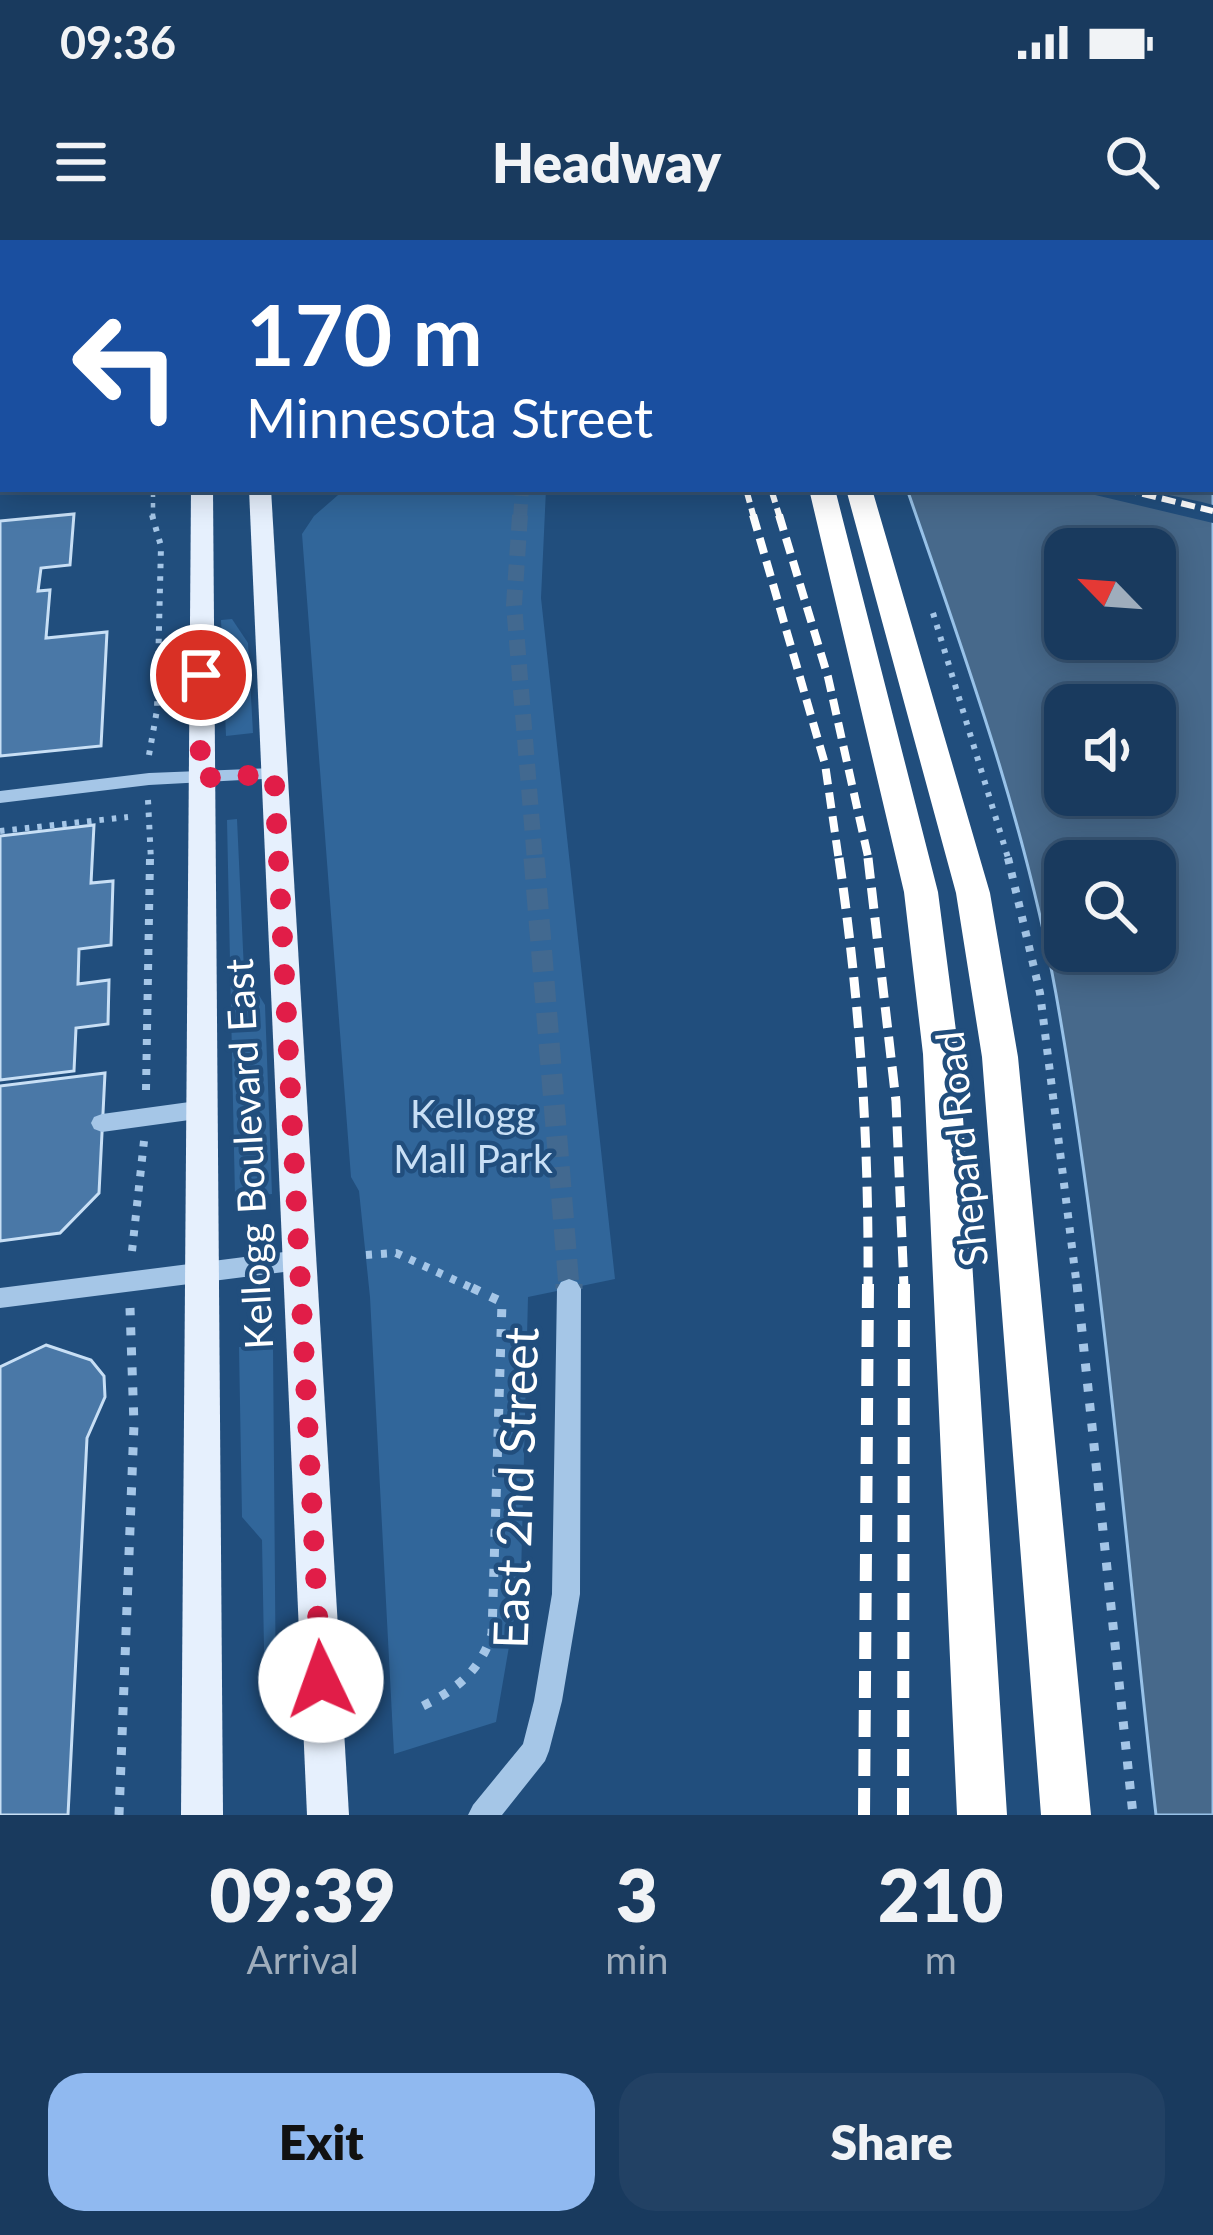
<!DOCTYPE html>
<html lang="en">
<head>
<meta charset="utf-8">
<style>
	:root { --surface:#193a5e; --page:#224164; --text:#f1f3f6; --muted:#9fadbc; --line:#375473; --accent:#90b9f0 }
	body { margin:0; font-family:Lato,sans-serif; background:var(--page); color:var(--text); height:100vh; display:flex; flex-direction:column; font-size:45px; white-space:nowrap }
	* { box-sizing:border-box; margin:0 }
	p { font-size:39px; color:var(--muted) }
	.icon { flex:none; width:66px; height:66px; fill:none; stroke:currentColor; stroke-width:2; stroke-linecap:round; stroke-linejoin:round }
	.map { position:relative; height:1575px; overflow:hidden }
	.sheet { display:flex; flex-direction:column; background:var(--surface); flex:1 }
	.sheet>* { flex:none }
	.guide { position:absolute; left:0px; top:0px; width:1215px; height:252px; box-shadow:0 6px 30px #0003,0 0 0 3px var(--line); background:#1a4fa0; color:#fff; overflow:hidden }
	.needle { width:78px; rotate:295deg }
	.tools { position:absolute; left:1044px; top:288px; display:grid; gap:24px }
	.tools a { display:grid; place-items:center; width:132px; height:132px; border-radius:24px; background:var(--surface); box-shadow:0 6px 30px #0003,0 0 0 3px var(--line); font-size:60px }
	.pin { position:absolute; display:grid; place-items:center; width:102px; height:102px; color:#fff; margin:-51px; border:6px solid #fff; border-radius:50%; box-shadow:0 3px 12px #0007 }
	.me { position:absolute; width:132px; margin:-66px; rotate:357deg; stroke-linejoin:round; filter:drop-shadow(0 0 9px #0008) }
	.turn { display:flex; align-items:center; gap:42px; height:252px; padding:0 48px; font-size:54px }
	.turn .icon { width:156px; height:156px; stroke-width:2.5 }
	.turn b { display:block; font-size:84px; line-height:102px }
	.eta { display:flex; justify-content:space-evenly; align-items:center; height:204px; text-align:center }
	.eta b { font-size:72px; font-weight:800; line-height:84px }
	.action { display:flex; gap:24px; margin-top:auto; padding:24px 48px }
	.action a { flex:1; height:138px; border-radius:36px; background:var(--accent); color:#111; font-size:48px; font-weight:800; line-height:138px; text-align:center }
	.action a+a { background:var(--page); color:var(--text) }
	.status { display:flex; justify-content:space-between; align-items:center; height:84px; padding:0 60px; background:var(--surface); direction:ltr }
	.status svg { height:33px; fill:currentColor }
	header { display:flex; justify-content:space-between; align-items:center; height:156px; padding:0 48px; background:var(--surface); font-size:54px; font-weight:800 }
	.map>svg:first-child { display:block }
	.green { fill:#31669a }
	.water { fill:#47698b; stroke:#98c2e8; stroke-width:3; fill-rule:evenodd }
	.pier { fill:#214e7d }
	.building { fill:#4a78a7; stroke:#c8dff5; stroke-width:3 }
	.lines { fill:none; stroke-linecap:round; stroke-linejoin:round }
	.minor-tunnel-far3 { stroke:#426990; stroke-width:14; stroke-dasharray:14 8; stroke-linecap:butt }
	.minor-tunnel-far2 { stroke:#426990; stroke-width:16; stroke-dasharray:16 9; stroke-linecap:butt }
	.minor-tunnel-far1 { stroke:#426990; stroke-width:21; stroke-dasharray:21 10; stroke-linecap:butt }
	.minor-tunnel { stroke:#426990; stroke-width:27; stroke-dasharray:27 14; stroke-linecap:butt }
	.path-far3 { stroke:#a5c6e7; stroke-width:4.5; stroke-dasharray:4.5 6; stroke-linecap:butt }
	.path-far2 { stroke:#a5c6e7; stroke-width:6; stroke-dasharray:4.5 8; stroke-linecap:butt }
	.path-far1 { stroke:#a5c6e7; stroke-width:8; stroke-dasharray:6 9; stroke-linecap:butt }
	.path { stroke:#a5c6e7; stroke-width:9; stroke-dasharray:8 12; stroke-linecap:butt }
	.minor { fill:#a5c6e7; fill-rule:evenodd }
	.major { fill:#e6f0fd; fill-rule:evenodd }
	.highway { fill:#fff; fill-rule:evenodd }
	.rail-far3 { stroke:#fff; stroke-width:6; stroke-dasharray:14 6; stroke-linecap:butt }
	.rail-far2 { stroke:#fff; stroke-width:8; stroke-dasharray:16 8; stroke-linecap:butt }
	.rail-far1 { stroke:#fff; stroke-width:9; stroke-dasharray:21 9; stroke-linecap:butt }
	.rail { stroke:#fff; stroke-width:12; stroke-dasharray:27 12; stroke-linecap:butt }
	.route { stroke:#e11d48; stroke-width:21; stroke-dasharray:0 37.8 }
	.labels { text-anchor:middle; stroke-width:9; stroke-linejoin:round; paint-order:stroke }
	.park-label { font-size:39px; fill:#c8dff5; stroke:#214e7d }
	.street-label { font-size:39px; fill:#fff; stroke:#214e7d }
	.near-street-label { font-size:48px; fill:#fff; stroke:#214e7d }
</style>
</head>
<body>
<div class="status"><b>09:36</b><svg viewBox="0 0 49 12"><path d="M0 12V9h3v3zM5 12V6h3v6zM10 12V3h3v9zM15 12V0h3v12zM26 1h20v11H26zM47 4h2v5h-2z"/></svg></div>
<header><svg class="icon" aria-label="menu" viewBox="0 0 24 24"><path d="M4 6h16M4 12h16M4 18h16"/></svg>Headway<svg class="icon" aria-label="search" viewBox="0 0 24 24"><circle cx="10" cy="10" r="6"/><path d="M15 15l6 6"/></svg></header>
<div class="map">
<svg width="1213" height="1575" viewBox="0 0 1213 1575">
	<rect width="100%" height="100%" fill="#214e7d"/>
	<g class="green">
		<polygon points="345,249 546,249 541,358 615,1039 528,1057 521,1337 496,1482 394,1514 370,1057 359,951 351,937 302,294 314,276"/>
		<polygon points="232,379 248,403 253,493 226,496 221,380"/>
		<polygon points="237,579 244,731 265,765 272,954 235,957 227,580"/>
		<polygon points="239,1107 273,1107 276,1464 265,1463 262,1300 242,1277"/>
	</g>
	<path class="water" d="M804 0H1213V1575H1156C1125 1302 1104 1025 1056 754 1025 581 964 414 907 249H1212V3ZM1065 309H1155V399H1065ZM1065 465H1155V555H1065ZM1065 621H1155V711H1065Z"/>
	<polygon class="pier" points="1070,249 1141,249 1202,262 1213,265 1213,283"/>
	<g class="building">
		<polygon points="330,0 519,0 524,1 331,3"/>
		<polygon points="0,57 3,57 0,179"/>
		<polygon points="74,274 70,325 41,328 38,351 50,350 46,398 107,392 101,506 0,516 0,281"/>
		<polygon points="94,585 91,643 113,641 111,705 79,709 78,744 109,740 108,784 76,788 74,831 0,840 0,596"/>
		<polygon points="105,833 99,953 60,993 0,1001 0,846"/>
		<polygon points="46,1105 91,1120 104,1136 105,1157 87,1198 68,1575 0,1575 0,1127"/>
	</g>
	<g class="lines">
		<polyline class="minor-tunnel-far3" points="520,278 522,249"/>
		<polyline class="minor-tunnel-far2" points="520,275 514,365 535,621"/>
		<polyline class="minor-tunnel-far1" points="534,618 569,1047"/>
		<polyline class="minor-tunnel" points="569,1044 569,1049"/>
		<polyline class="path-far3" points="153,278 153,249"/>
		<g class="path-far2">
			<polyline points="933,373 1009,621"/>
			<polyline points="149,515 157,470 161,306 152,275"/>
			<polyline points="148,560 151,621"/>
			<polyline points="0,591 128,577"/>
		</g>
		<g class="path-far1">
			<polyline points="1008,618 1040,753 1077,1047"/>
			<polyline points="146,850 150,618"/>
			<polyline points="132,1011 144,901"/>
			<polyline points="366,1015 396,1013 470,1047"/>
		</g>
		<g class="path">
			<polyline points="1077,1044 1133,1575"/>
			<path d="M423 1466C457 1449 480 1431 492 1394L502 1062 464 1044"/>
			<polyline points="119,1575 134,1184 130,1068"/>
		</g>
		<g class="minor">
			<rect x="535" y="0" width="12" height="3"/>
			<polygon points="3,232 3,242 0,243 0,233"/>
			<polygon points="274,528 280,530 283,534 280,538 149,545 0,563 0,551 149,533"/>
			<polygon points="204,860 212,863 215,869 212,875 204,878 102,892 94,889 91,883 94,877 102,874"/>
			<polygon points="300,1010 308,1013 312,1020 308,1027 300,1030 0,1068 0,1048"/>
			<polygon points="569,1039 577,1042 581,1049 580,1354 562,1461 549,1511 545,1521 502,1575 468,1575 473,1565 523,1504 534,1461 552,1354 557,1049 561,1042"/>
		</g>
		<g class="major">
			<polygon points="135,0 153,0 134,3"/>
			<polygon points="175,0 193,0 195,3 177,3"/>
			<rect x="1212" y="124" width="1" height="12"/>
			<polygon points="191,249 213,249 223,1575 181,1575"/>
			<polygon points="249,249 271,249 349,1575 307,1575"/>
		</g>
		<g class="highway">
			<polygon points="710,0 732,0 733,3 711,3"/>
			<polygon points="746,0 768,0 769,3 747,3"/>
			<polygon points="809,249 835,249 938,652 959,814 1007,1575 957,1575 923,814 904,652"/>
			<polygon points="846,249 872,249 990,653 1018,817 1091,1575 1041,1575 982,817 956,653"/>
		</g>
		<g class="rail-far3">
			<polyline points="746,249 754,278"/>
			<polyline points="771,249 780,278"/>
			<polyline points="1123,249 1213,271"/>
		</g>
		<g class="rail-far2">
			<polyline points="753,275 825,524 839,621"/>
			<polyline points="779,275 828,437 869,621"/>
		</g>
		<g class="rail-far1">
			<path d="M839 618C860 762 869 902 868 1047"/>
			<polyline points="868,618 896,861 904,1047"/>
		</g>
		<g class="rail">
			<polyline points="864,1575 868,1044"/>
			<polyline points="903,1575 904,1044"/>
		</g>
	</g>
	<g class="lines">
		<polyline class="route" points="201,435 200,538 274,534 321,1440"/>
	</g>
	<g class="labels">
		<g class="park-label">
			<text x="473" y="888">Kellogg<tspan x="473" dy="45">Mall Park</tspan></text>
		</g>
		<g class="street-label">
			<text transform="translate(962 909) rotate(-96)" y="14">Shepard Road</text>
			<text transform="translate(249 914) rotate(-93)" y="14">Kellogg Boulevard East</text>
		</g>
		<g class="near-street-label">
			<text transform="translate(516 1248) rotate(-88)" y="17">East 2nd Street</text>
		</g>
	</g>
</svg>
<div class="tools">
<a><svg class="needle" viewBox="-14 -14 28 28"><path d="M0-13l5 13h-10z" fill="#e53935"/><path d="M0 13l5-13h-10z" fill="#9fadbc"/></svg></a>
<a><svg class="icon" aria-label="sound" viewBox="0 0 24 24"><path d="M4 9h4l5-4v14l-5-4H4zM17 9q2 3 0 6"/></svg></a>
<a><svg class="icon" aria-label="search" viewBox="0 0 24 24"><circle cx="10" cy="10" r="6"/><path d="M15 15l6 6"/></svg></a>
</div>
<div class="pin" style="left:201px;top:435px;background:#d93025"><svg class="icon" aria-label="arrive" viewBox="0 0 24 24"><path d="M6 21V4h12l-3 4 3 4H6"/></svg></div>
<svg class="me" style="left:321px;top:1440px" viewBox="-20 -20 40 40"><circle r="19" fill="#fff"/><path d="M0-13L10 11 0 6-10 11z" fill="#e11d48"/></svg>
<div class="guide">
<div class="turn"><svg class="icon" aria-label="left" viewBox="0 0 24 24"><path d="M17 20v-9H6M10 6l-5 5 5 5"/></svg><div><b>170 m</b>Minnesota Street</div></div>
</div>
</div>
<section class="sheet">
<div class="eta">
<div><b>09:39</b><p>Arrival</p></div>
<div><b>3</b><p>min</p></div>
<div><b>210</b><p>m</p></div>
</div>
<div class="action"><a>Exit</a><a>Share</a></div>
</section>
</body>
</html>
